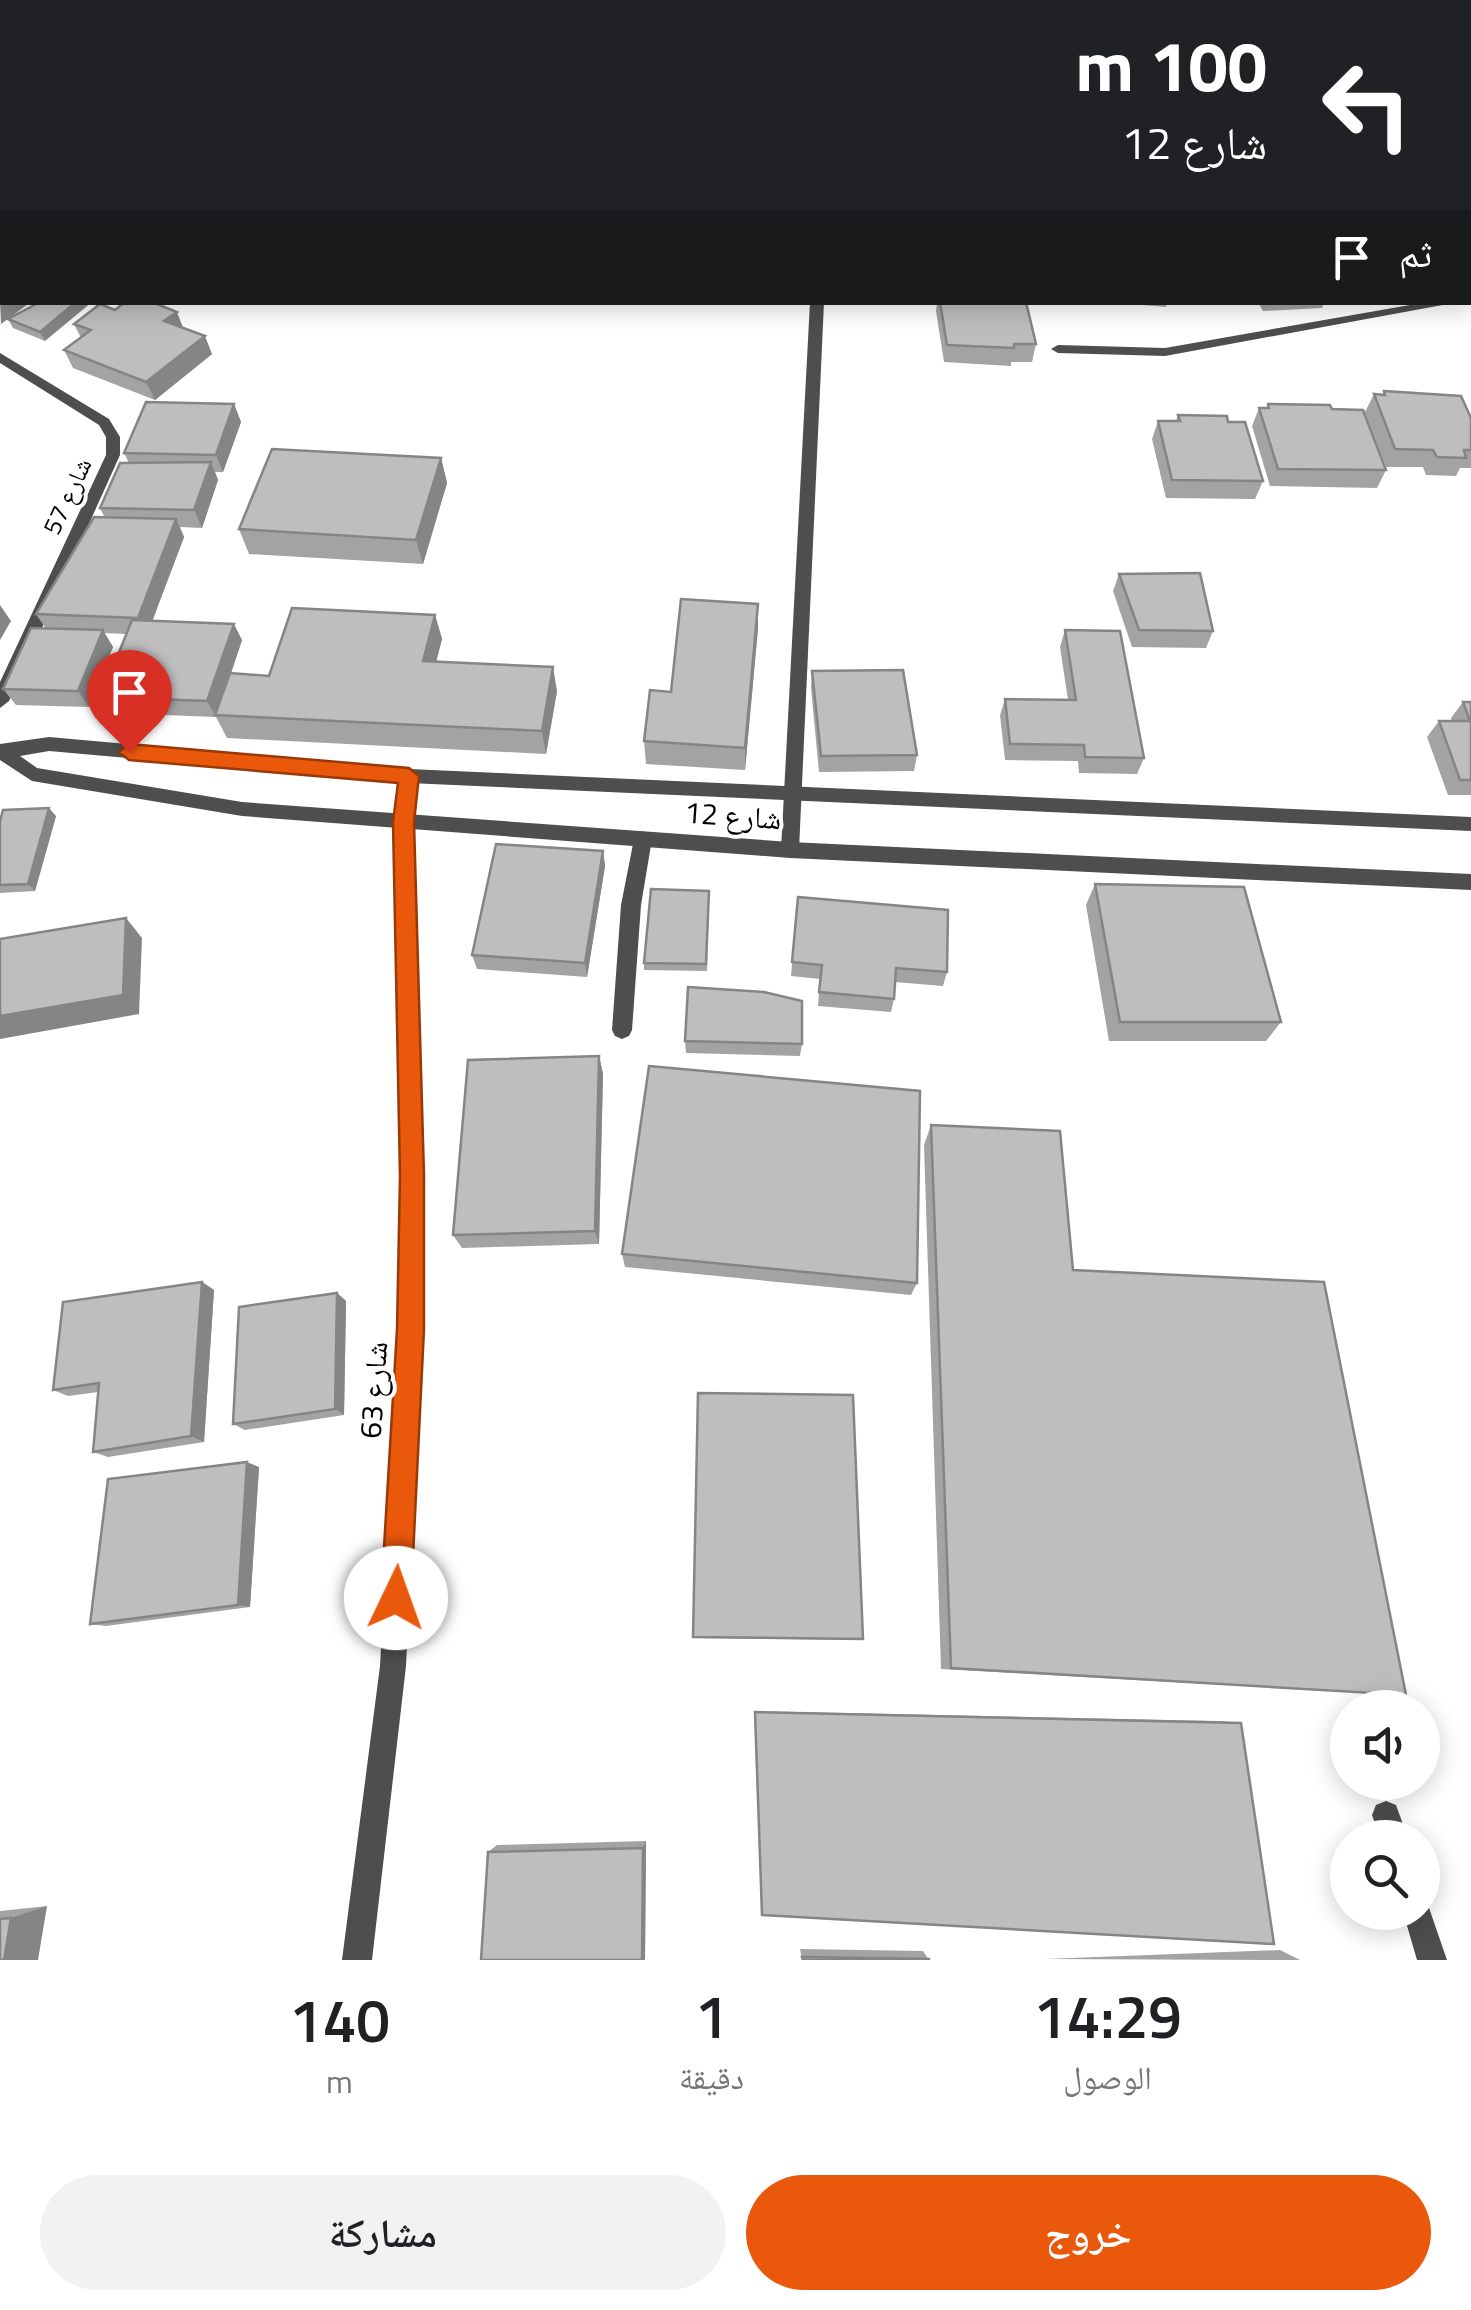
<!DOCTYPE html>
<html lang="ar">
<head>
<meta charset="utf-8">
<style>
	:root { --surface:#fff; --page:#f2f2f2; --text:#202124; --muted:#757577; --accent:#ea580c }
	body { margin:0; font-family:"Titillium Web","Noto Naskh Arabic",sans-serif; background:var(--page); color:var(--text); direction:rtl; height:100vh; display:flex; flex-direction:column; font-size:38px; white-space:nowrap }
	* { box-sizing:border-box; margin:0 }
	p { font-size:32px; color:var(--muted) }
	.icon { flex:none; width:55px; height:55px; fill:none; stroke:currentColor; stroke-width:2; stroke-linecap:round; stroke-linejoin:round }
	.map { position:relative; height:1960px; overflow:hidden; direction:ltr }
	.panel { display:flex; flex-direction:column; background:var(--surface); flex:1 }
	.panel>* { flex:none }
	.hud { position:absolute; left:0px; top:0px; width:1472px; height:305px; box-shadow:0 5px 25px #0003; direction:rtl; background:#202124; color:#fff; overflow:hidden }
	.controls { position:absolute; left:1330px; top:1690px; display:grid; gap:20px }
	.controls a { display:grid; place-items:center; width:110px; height:110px; border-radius:50%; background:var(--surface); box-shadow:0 5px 25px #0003; font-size:50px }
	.pin { position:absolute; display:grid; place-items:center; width:85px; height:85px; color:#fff; margin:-102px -42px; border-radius:50% 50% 50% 0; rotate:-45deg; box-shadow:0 0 10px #0007 }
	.pin .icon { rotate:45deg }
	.me { position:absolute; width:110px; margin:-55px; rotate:3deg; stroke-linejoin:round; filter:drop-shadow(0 0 8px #0008) }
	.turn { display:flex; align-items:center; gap:35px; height:210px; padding:0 40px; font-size:45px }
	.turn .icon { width:130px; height:130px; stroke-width:2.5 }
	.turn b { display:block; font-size:70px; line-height:85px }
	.then { display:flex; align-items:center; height:95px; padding:0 40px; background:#0003; gap:20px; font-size:38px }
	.eta { display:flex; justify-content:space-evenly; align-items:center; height:170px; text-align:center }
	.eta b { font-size:60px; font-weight:600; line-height:70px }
	.action { display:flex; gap:20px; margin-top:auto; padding:20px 40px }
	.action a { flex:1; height:115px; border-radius:60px; background:var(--accent); color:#fff; font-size:40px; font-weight:600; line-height:115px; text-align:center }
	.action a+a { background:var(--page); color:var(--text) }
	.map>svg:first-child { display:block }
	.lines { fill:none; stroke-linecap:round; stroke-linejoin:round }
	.service { fill:#4e4e4e; fill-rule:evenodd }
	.minor { fill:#4e4e4e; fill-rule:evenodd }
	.tertiary { fill:#4e4e4e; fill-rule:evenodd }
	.wall { fill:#a3a3a3 }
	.shaded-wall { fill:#858585 }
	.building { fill:#bebebe; stroke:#858585; stroke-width:2.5 }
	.route { fill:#ea580c; stroke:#983908; stroke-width:2.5 }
	.labels { text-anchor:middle; stroke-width:8; stroke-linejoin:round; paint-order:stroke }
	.far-street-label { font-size:25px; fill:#000; stroke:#fff }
	.street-label { font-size:30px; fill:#000; stroke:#fff }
</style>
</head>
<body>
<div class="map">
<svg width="1471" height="1960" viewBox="0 0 1471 1960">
	<rect width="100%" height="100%" fill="#fff"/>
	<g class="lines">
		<g class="service">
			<polygon points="643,831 652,839 641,905 632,1030 629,1036 622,1039 615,1036 612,1030 621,905 634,839"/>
			<polygon points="1386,1801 1396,1805 1408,1838 1380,1838 1372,1815 1376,1805"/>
			<polygon points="1422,1900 1427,1902 1447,1960 1417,1960 1403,1912 1422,1912"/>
		</g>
		<g class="minor">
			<polygon points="1471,296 1471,304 1465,303 1470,302"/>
			<polygon points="810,302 824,302 799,850 790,858 781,850"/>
			<polygon points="1427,302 1459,302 1165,356 1058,353 1051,349 1058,345 1165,348"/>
			<polygon points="409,769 418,776 413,822 423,1175 423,1329 406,1666 372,1960 342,1960 380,1666 399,1329 401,1175 395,822 400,776"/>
		</g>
		<g class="tertiary">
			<polygon points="1372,0 1385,0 1386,2 1374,2"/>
			<rect x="1470" y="66" width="1" height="7"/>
			<polygon points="0,353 109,419 120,437 120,455 9,701 0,708 0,682 106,455 106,437 99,425 0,363"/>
			<polygon points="49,737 409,769 1471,817 1471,831 409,783 49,751 20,756 37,768 242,802 790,842 1471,874 1471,890 790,858 242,816 32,781 0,760 0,744"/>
		</g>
	</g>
	<g class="wall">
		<polygon points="331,0 427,0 428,2 332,2"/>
		<polygon points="534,0 658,0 657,2 541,2 541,0"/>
		<rect x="0" y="54" width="2" height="102"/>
		<polygon points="40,302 45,341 13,328 8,319"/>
		<polygon points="937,302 1026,302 1036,344 1032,362 1011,362 1011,366 944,362 936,311"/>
		<polygon points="1107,302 1167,302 1166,307"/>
		<polygon points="1242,302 1324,302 1322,308 1263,311 1259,304 1244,305"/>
		<polygon points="115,310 183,328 212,354 155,400 73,368 64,350 81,338 74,324"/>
		<polygon points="1384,391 1471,418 1471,468 1460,468 1456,476 1426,475 1423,467 1386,467 1365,412 1374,394 1383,394"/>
		<polygon points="234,404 241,422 223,472 215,472 218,480 202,528 180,527 184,537 152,621 242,640 231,673 269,676 435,615 442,639 436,662 557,691 546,754 227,738 216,717 112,713 101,697 127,634 104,633 113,647 89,707 16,705 3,689 46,629 36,614 105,518 100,508 129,463 124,453"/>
		<polygon points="1268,404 1332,409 1386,470 1377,488 1270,486 1252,426 1259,408 1266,408"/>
		<polygon points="1178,415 1228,422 1263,481 1255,499 1166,498 1152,439 1158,421 1176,421"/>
		<polygon points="441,458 447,483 423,564 249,554 239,529"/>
		<polygon points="1119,574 1213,631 1206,648 1132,647 1113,591"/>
		<polygon points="758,604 758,628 745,770 646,764 644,741 671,692"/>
		<polygon points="1065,630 1144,758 1137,774 1079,773 1078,761 1005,760 1000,715 1005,699 1068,700 1060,647"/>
		<polygon points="812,671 917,755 914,771 819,772 811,688"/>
		<polygon points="1463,702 1471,702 1471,795 1448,795 1427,737 1439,721 1452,721 1451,718"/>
		<polygon points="56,816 35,891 0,893 0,821"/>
		<polygon points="603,851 605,866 587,977 477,969 472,955"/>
		<polygon points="1095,884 1281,1022 1266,1041 1109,1041 1086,905"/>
		<polygon points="709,891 707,971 644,970 644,963"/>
		<polygon points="798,897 947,972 943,986 895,982 894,999 891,1012 818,1006 820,979 791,976"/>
		<polygon points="685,1041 802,1044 800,1056 686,1053"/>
		<polygon points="599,1056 603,1074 599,1244 462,1248 453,1235"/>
		<polygon points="931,1125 1073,1270 1406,1695 941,1669 924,1145"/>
		<polygon points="622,1254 917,1283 911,1295 625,1267"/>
		<polygon points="202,1282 214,1290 204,1442 108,1457 93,1452 98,1392 68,1396 53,1390"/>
		<polygon points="337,1293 346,1301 344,1415 245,1430 233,1424"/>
		<polygon points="259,1467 250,1607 106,1626 90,1624"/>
		<polygon points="693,1637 863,1639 859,1640 695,1638"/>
		<polygon points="754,1711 1218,1721 1241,1723 762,1915"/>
		<polygon points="646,1841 645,1960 481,1960 488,1852 497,1845"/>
		<polygon points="47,1906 0,1960 0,1911"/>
		<polygon points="800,1949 923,1951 929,1960 802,1960"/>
		<polygon points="1280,1950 1300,1960 1045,1959"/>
	</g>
	<g class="shaded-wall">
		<polygon points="2,57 2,129 0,131 0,66"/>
		<polygon points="2,298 2,302 31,302 1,324 0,300"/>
		<polygon points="76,302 92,302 45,341 40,332"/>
		<polygon points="177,312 184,330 164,321"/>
		<polygon points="205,336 212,354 155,400 146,382"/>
		<polygon points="234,404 241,422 223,472 216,455"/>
		<polygon points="441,458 447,483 423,564 416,540"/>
		<polygon points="211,462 218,480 202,528 194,510"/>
		<polygon points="176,519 184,537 147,635 138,618"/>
		<polygon points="758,604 758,628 745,770 745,748"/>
		<polygon points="0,605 11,621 0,640"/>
		<polygon points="435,615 442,639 430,685 423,661"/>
		<polygon points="234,624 242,640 217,715 215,715 216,717 207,701"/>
		<polygon points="103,630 113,647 89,707 78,691"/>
		<polygon points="553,667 557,691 546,754 542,731"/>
		<polygon points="49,808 56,816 35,891 28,884"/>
		<polygon points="603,851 605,866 587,977 585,963"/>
		<polygon points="126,918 142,938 139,1014 0,1039 0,1016"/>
		<polygon points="599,1056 603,1074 599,1244 595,1231"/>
		<polygon points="202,1282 214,1290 204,1442 191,1436"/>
		<polygon points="337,1293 346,1301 344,1415 335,1409"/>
		<polygon points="247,1462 259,1467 250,1607 238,1605"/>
		<polygon points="646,1841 645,1960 642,1960 643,1848"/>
		<polygon points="47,1906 38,1960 4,1960 11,1918"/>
	</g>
	<g class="building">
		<polygon points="60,0 89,0 88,2 24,2"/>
		<polygon points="345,0 425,0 418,2 350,2"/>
		<polygon points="662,0 741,0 740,1 730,0 728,2 661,2"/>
		<polygon points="0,115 2,115 2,133 0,138"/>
		<rect x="1470" y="167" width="1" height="40"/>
		<polygon points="2,267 2,298 0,300 0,268"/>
		<polygon points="40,302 76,302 40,332 8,319"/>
		<polygon points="125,302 152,302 177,312 164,321 205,336 146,382 64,350 91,330 74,324 100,304 115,310"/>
		<polygon points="940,302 1026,302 1036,344 1014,344 1014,348 947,345"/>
		<polygon points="1384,391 1461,396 1471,418 1471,450 1464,450 1466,458 1437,457 1433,450 1395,449 1374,394 1385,395"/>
		<polygon points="146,402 234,404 216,455 124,453"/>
		<polygon points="1268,404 1330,405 1332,409 1363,410 1386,470 1278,469 1259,408 1269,408"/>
		<polygon points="1178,415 1227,416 1228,422 1245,422 1263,481 1172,480 1158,421 1180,421"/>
		<polygon points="272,449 441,458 416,540 239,529"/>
		<polygon points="211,462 194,510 100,508 120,463"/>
		<polygon points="94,517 176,519 138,618 36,614"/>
		<polygon points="1200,573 1213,631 1139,630 1119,574"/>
		<polygon points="681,599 758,604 745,748 644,741 650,690 671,692"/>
		<polygon points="292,608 435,615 423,661 553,667 542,731 215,715 230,673 269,676"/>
		<polygon points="132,620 234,624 207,701 101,697"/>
		<polygon points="31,628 103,630 78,691 3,689"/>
		<polygon points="1065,630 1120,631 1144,758 1085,757 1084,745 1010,744 1005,699 1076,700"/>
		<polygon points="903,670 917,755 821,756 812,671"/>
		<polygon points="1463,702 1471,702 1471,780 1460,780 1439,721 1470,721"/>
		<polygon points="49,808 28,884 0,885 0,821 3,810"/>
		<polygon points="496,844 603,851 585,963 472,955"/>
		<polygon points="1095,884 1244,887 1281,1022 1120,1022"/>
		<polygon points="651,889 709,891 706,964 644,963"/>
		<polygon points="798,897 948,910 947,972 896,968 894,999 819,992 822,965 792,962"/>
		<polygon points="126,918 123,995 0,1016 0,939"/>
		<polygon points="688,987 764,992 802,1001 802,1044 685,1041"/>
		<polygon points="599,1056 595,1231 453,1235 468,1060"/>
		<polygon points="649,1066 920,1091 917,1283 622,1254"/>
		<polygon points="931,1125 1060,1131 1073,1270 1324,1282 1406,1695 951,1668"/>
		<polygon points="202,1282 191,1436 93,1452 99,1383 53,1390 63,1302"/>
		<polygon points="337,1293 335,1409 233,1424 239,1307"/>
		<polygon points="698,1393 853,1395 863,1639 693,1637"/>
		<polygon points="247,1462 238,1605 90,1624 108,1479"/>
		<polygon points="755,1712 1241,1723 1274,1944 762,1915"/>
		<polygon points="643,1848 642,1960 481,1960 488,1852"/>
		<polygon points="11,1918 4,1960 0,1960 0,1919"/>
		<polygon points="802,1957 929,1959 929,1960 803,1960"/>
	</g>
	<polygon class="route" points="129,744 409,768 419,776 414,822 424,1176 424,1329 411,1598 406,1608 396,1612 386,1608 381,1598 397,1329 400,1176 393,822 398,783 129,760 119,752"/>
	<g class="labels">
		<g class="far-street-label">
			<text transform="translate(67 496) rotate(-65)" y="9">شارع 57</text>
		</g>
		<g class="street-label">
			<text transform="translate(733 816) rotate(4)" y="10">شارع 12</text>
			<text transform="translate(374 1390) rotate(-86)" y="10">شارع 63</text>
		</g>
	</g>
</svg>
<div class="controls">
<a><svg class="icon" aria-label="sound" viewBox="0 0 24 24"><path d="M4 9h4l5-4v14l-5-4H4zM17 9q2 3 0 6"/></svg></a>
<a><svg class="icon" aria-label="search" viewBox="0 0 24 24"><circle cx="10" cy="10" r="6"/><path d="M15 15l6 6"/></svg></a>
</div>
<div class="pin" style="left:129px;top:752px;background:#d93025"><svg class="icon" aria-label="arrive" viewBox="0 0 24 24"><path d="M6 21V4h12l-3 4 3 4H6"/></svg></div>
<svg class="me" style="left:396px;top:1598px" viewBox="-20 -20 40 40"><circle r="19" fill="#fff"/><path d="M0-13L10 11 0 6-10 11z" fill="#ea580c"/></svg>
<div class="hud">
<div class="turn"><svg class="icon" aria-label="left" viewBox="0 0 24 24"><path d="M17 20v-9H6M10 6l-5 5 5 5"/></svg><div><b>100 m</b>شارع 12</div></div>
<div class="then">ثم<svg class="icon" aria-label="arrive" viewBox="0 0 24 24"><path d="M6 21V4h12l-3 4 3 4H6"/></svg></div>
</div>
</div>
<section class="panel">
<div class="eta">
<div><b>14:29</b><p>الوصول</p></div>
<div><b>1</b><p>دقيقة</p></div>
<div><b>140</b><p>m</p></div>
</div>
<div class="action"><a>خروج</a><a>مشاركة</a></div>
</section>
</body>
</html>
